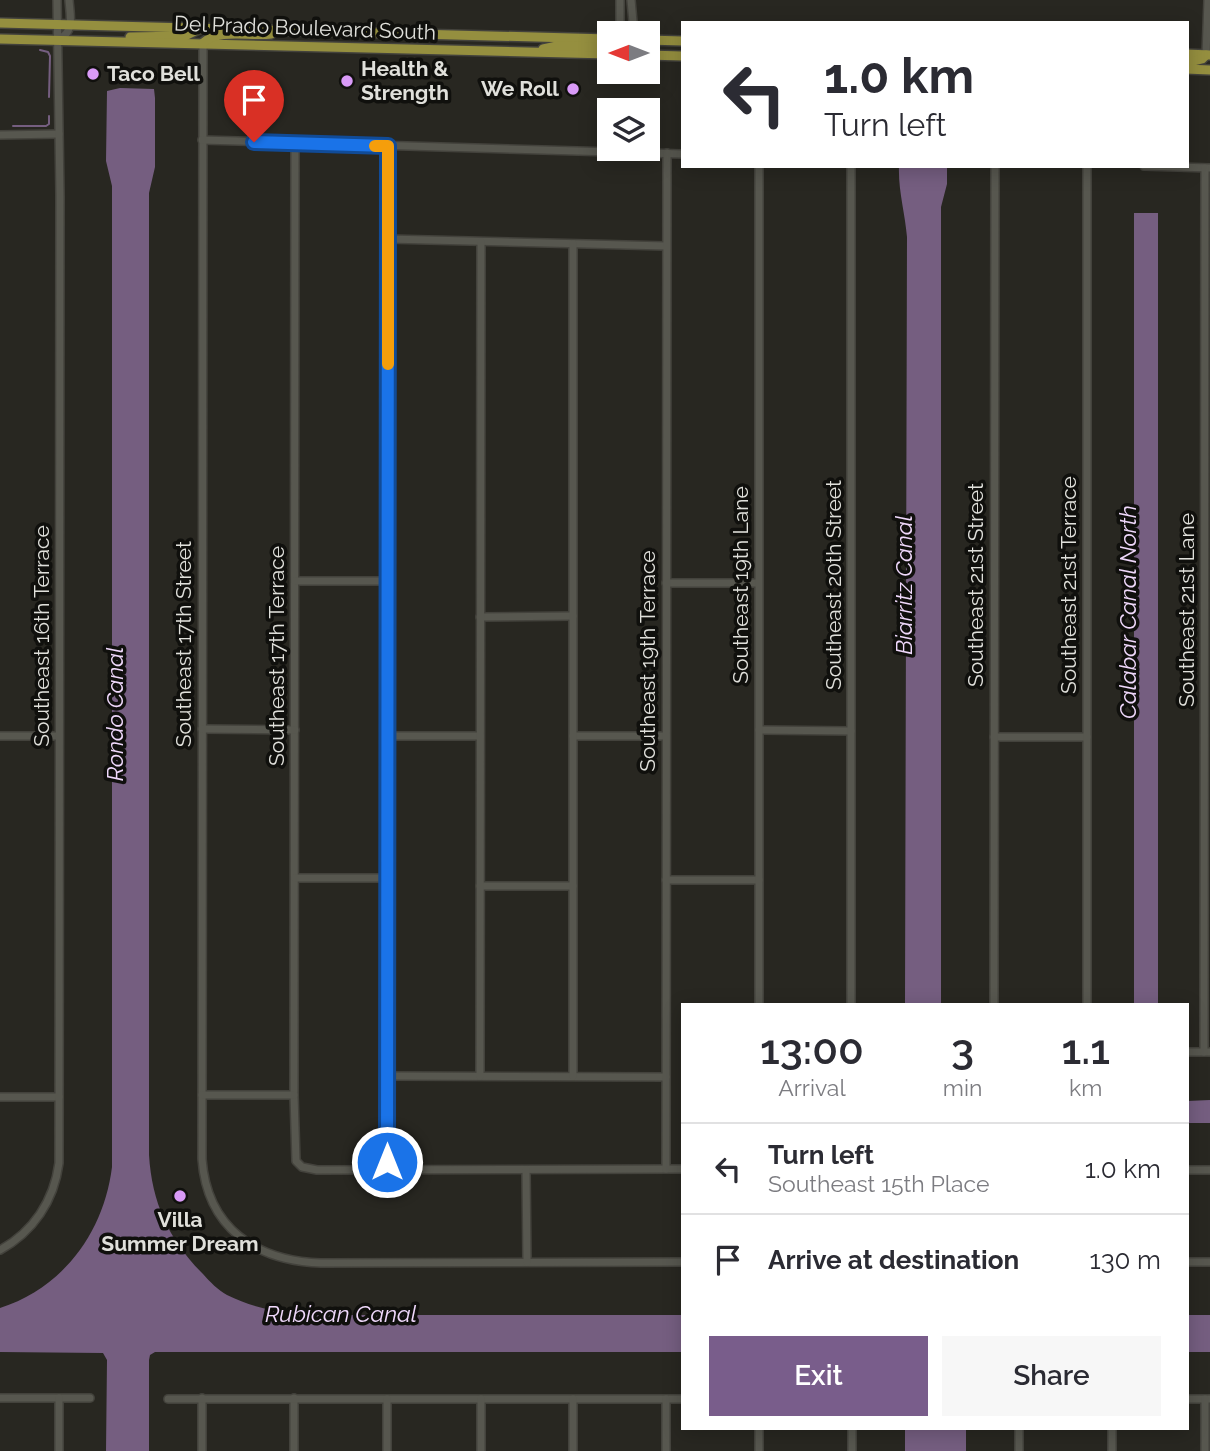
<!DOCTYPE html>
<html lang="en">
<head>
<meta charset="utf-8">
<style>
	:root { --surface:#fff; --page:#f7f7f7; --text:#2b2b33; --muted:#7c7c81; --line:#e1e1e2; --accent:#795d8b }
	body { margin:0; font-family:Raleway,sans-serif; background:var(--page); color:var(--text); height:100vh; display:flex; flex-direction:column; font-size:26px; white-space:nowrap }
	* { box-sizing:border-box; margin:0 }
	p { font-size:23px; color:var(--muted) }
	.icon { flex:none; width:38px; height:38px; fill:none; stroke:currentColor; stroke-width:2; stroke-linecap:round; stroke-linejoin:round }
	.map { position:relative; flex:1; overflow:hidden }
	.panel { position:absolute; left:681px; top:1003px; width:508px; height:427px; display:flex; flex-direction:column; background:var(--surface); border-radius:0px; box-shadow:0 4px 18px #0003 }
	.panel>* { flex:none }
	.guide { position:absolute; left:681px; top:21px; width:508px; height:147px; border-radius:0px; box-shadow:0 4px 18px #0003; background:#fff; color:var(--text); overflow:hidden }
	.needle { width:46px; rotate:270deg }
	.controls { position:absolute; left:597px; top:21px; display:grid; gap:14px }
	.controls a { display:grid; place-items:center; width:63px; height:63px; border-radius:0px; background:var(--surface); box-shadow:0 4px 18px #0003; font-size:35px }
	.pin { position:absolute; display:grid; place-items:center; width:60px; height:60px; color:#fff; margin:-72px -30px; border-radius:50% 50% 50% 0; rotate:-45deg; box-shadow:0 0 7px #0007 }
	.pin .icon { rotate:45deg }
	.me { position:absolute; width:77px; margin:-38px; rotate:0deg; stroke-linejoin:round; filter:drop-shadow(0 0 5px #0008) }
	.turn { display:flex; align-items:center; gap:24px; height:147px; padding:0 28px; font-size:32px }
	.turn .icon { width:91px; height:91px; stroke-width:2.5 }
	.turn b { display:block; font-size:49px; line-height:60px }
	.eta { display:flex; justify-content:space-evenly; align-items:center; height:119px; text-align:center }
	.eta b { font-size:42px; font-weight:600; line-height:49px }
	.button { display:flex; gap:14px; margin-top:auto; padding:14px 28px }
	.button a { flex:1; height:80px; border-radius:0px; background:var(--accent); color:#fff; font-size:28px; font-weight:600; line-height:80px; text-align:center }
	.button a+a { background:var(--page); color:var(--text) }
	ul { padding:0; list-style:none }
	li { display:flex; align-items:center; gap:21px; height:91px; padding:0 28px; border-top:2px solid var(--line) }
	li div { flex:1 }
	li b { display:block; font-size:26px }
	li em { font-style:normal }
	.map>svg:first-child { display:block }
	.water { fill:#755e80 }
	.lines { fill:none; stroke-linecap:round; stroke-linejoin:round }
	.stream { stroke:#755e80; stroke-width:2 }
	.minor-casing { stroke:#43423c; stroke-width:10 }
	.major-casing { stroke:#43423c; stroke-width:12 }
	.minor { stroke:#57574f; stroke-width:7 }
	.major { stroke:#958f3f; stroke-width:9 }
	.route-casing { stroke:#114b97; stroke-width:18 }
	.route { stroke:#1a73e8; stroke-width:12 }
	.slow { stroke:#f59e0b; stroke-width:12 }
	.poi-dot { fill:#d99af7; stroke:#10100d; stroke-width:2.5 }
	.labels { text-anchor:middle; stroke-width:7; stroke-linejoin:round; paint-order:stroke }
	.street-label { font-size:21px; fill:#e0e0db; stroke:#10100d }
	.poi-label { font-size:21px; font-weight:bold; fill:#e0e0db; stroke:#10100d; text-anchor:start }
	.water-label { font-size:23px; font-style:italic; fill:#f0d9fc; stroke:#10100d }
</style>
</head>
<body>
<div class="map">
<svg width="1210" height="1451" viewBox="0 0 1210 1451">
	<rect width="100%" height="100%" fill="#282721"/>
	<g class="water">
		<path d="M120 88 154 89 155 98V167L149 193V1155C152 1203 169 1240 203 1274 210 1282 218 1290 227 1295 255 1309 285 1314 316 1315H682V1352H155L150 1355 149 1360V1451H106L107 1360 103 1353 0 1352V1308C63 1288 104 1232 112 1167V186L106 161 107 91Z"/>
		<path d="M899 166H947V184L941 207V1004H905L907 237C905 213 898 190 899 166Z"/>
		<rect x="1134" y="213" width="24" height="791"/>
		<polygon points="1210,1100 1210,1123 1187,1123 1187,1101"/>
		<rect x="1187" y="1315" width="23" height="37"/>
		<rect x="905" y="1428" width="61" height="23"/>
	</g>
	<g class="lines">
		<g class="stream">
			<polyline points="40,50 48,52 50,56 49,97"/>
			<polyline points="13,126 46,126 49,124 49,116"/>
		</g>
		<g class="minor-casing">
			<g id="minor">
				<polyline points="631,0 634,33"/>
				<polyline points="616,33 620,25 620,0"/>
				<path d="M59 39C75 32 70 15 69 0"/>
				<path d="M203 43 202 1159C207 1228 256 1261 321 1263L682 1262"/>
				<polyline points="1206,55 1208,0"/>
				<polyline points="0,135 59,134"/>
				<polyline points="202,140 682,154"/>
				<polyline points="295,144 294,1095 296,1161 302,1167 317,1170 682,1169"/>
				<polyline points="1144,166 1210,168"/>
				<polyline points="388,239 666,246"/>
				<polyline points="295,581 387,581"/>
				<polyline points="666,583 758,583"/>
				<polyline points="480,617 573,616"/>
				<polyline points="202,729 295,730"/>
				<polyline points="759,730 851,731"/>
				<polyline points="0,736 59,736"/>
				<polyline points="388,736 480,736"/>
				<polyline points="573,736 666,736"/>
				<polyline points="994,737 1087,737"/>
				<polyline points="295,878 387,878"/>
				<polyline points="666,880 759,880"/>
				<polyline points="480,886 573,886"/>
				<polyline points="759,1004 759,166"/>
				<polyline points="851,1004 851,166"/>
				<polyline points="994,1004 995,166"/>
				<polyline points="1087,1004 1087,166"/>
				<polyline points="1186,1052 1210,1052"/>
				<polyline points="1204,1052 1205,168"/>
				<polyline points="388,1076 666,1077"/>
				<polyline points="480,1076 481,242"/>
				<polyline points="573,1076 573,244"/>
				<polyline points="202,1095 294,1095"/>
				<polyline points="0,1097 59,1097"/>
				<polyline points="388,1169 388,146"/>
				<polyline points="666,1169 667,153"/>
				<polyline points="526,1170 527,1262"/>
				<polyline points="1186,1170 1210,1170"/>
				<path d="M0 1250C33 1232 54 1201 59 1163L60 196 57 0"/>
				<polyline points="1186,1262 1210,1262"/>
				<polyline points="0,1398 90,1398"/>
				<polyline points="59,1398 59,1451"/>
				<polyline points="202,1398 202,1451"/>
				<polyline points="294,1398 294,1451"/>
				<polyline points="168,1399 682,1399"/>
				<polyline points="387,1399 387,1451"/>
				<polyline points="481,1399 481,1451"/>
				<polyline points="573,1399 573,1451"/>
				<polyline points="666,1399 666,1451"/>
				<polyline points="1186,1399 1210,1399"/>
				<polyline points="1205,1399 1205,1451"/>
				<polyline points="759,1428 759,1451"/>
				<polyline points="852,1428 852,1451"/>
				<polyline points="1112,1428 1112,1451"/>
				<polyline points="1019,1451 1019,1428"/>
			</g>
		</g>
		<g class="major-casing">
			<g id="major">
				<polyline points="0,23 609,39"/>
				<polyline points="130,37 185,36 201,28"/>
				<polyline points="0,39 609,54"/>
				<polyline points="648,40 682,41"/>
				<path d="M203 43C219 28 251 37 271 34"/>
				<polyline points="543,49 557,46 609,47"/>
				<polyline points="1186,54 1210,55"/>
				<polyline points="648,55 682,56"/>
				<polyline points="1186,63 1202,59 1206,55"/>
				<polyline points="1186,69 1210,70"/>
			</g>
		</g>
		<use href="#minor" class="minor"/>
		<use href="#major" class="major"/>
	</g>
	<g class="lines">
		<g class="route-casing">
			<polyline id="route" points="254,142 388,146 387,1162"/>
		</g>
		<use href="#route" class="route"/>
		<polyline class="slow" points="375,146 388,146 388,364"/>
	</g>
	<g class="poi-dot">
		<circle cx="93" cy="74" r="7"/>
		<circle cx="347" cy="81" r="7"/>
		<circle cx="573" cy="89" r="7"/>
		<circle cx="180" cy="1196" r="7"/>
	</g>
	<g class="labels">
		<g class="street-label">
			<text transform="translate(305 28) rotate(2)" y="7">Del Prado Boulevard South</text>
			<text transform="translate(741 585) rotate(-90)" y="7">Southeast 19th Lane</text>
			<text transform="translate(834 585) rotate(-90)" y="7">Southeast 20th Street</text>
			<text transform="translate(976 585) rotate(-90)" y="7">Southeast 21st Street</text>
			<text transform="translate(1069 585) rotate(-90)" y="7">Southeast 21st Terrace</text>
			<text transform="translate(1187 610) rotate(-90)" y="7">Southeast 21st Lane</text>
			<text transform="translate(42 636) rotate(-90)" y="7">Southeast 16th Terrace</text>
			<text transform="translate(184 644) rotate(-90)" y="7">Southeast 17th Street</text>
			<text transform="translate(277 656) rotate(-90)" y="7">Southeast 17th Terrace</text>
			<text transform="translate(648 661) rotate(-90)" y="7">Southeast 19th Terrace</text>
		</g>
		<g class="poi-label">
			<text x="361" y="76">Health &amp;<tspan x="361" dy="24">Strength</tspan></text>
			<text x="107" y="81">Taco Bell</text>
			<text x="559" y="96" text-anchor="end">We Roll</text>
			<text x="180" y="1227" text-anchor="middle">Villa<tspan x="180" dy="24">Summer Dream</tspan></text>
		</g>
		<g class="water-label">
			<text transform="translate(904 585) rotate(-90)" y="8">Biarritz Canal</text>
			<text transform="translate(1128 612) rotate(-90)" y="8">Calabar Canal North</text>
			<text transform="translate(115 714) rotate(-90)" y="8">Rondo Canal</text>
			<text x="341" y="1322">Rubican Canal</text>
		</g>
	</g>
</svg>
<div class="controls">
<a><svg class="needle" viewBox="-14 -14 28 28"><path d="M0-13l5 13h-10z" fill="#e53935"/><path d="M0 13l5-13h-10z" fill="#7c7c81"/></svg></a>
<a><svg class="icon" aria-label="layers" viewBox="0 0 24 24"><path d="M12 4l9 5-9 5-9-5zM3 14l9 5 9-5"/></svg></a>
</div>
<div class="pin" style="left:254px;top:142px;background:#d93025"><svg class="icon" aria-label="arrive" viewBox="0 0 24 24"><path d="M6 21V4h12l-3 4 3 4H6"/></svg></div>
<svg class="me" style="left:387px;top:1162px" viewBox="-20 -20 40 40"><circle r="17" fill="#1a73e8" stroke="#fff" stroke-width="3"/><path d="M0-11L8 9 0 5-8 9z" fill="#fff"/></svg>
<div class="guide">
<div class="turn"><svg class="icon" aria-label="left" viewBox="0 0 24 24"><path d="M17 20v-9H6M10 6l-5 5 5 5"/></svg><div><b>1.0 km</b>Turn left</div></div>
</div>
<section class="panel">
<div class="eta">
<div><b>13:00</b><p>Arrival</p></div>
<div><b>3</b><p>min</p></div>
<div><b>1.1</b><p>km</p></div>
</div>
<ul>
<li><svg class="icon" aria-label="left" viewBox="0 0 24 24"><path d="M17 20v-9H6M10 6l-5 5 5 5"/></svg><div><b>Turn left</b><p>Southeast 15th Place</p></div><em>1.0 km</em></li>
<li><svg class="icon" aria-label="arrive" viewBox="0 0 24 24"><path d="M6 21V4h12l-3 4 3 4H6"/></svg><div><b>Arrive at destination</b></div><em>130 m</em></li>
</ul>
<div class="button"><a>Exit</a><a>Share</a></div>
</section>
</div>
</body>
</html>
